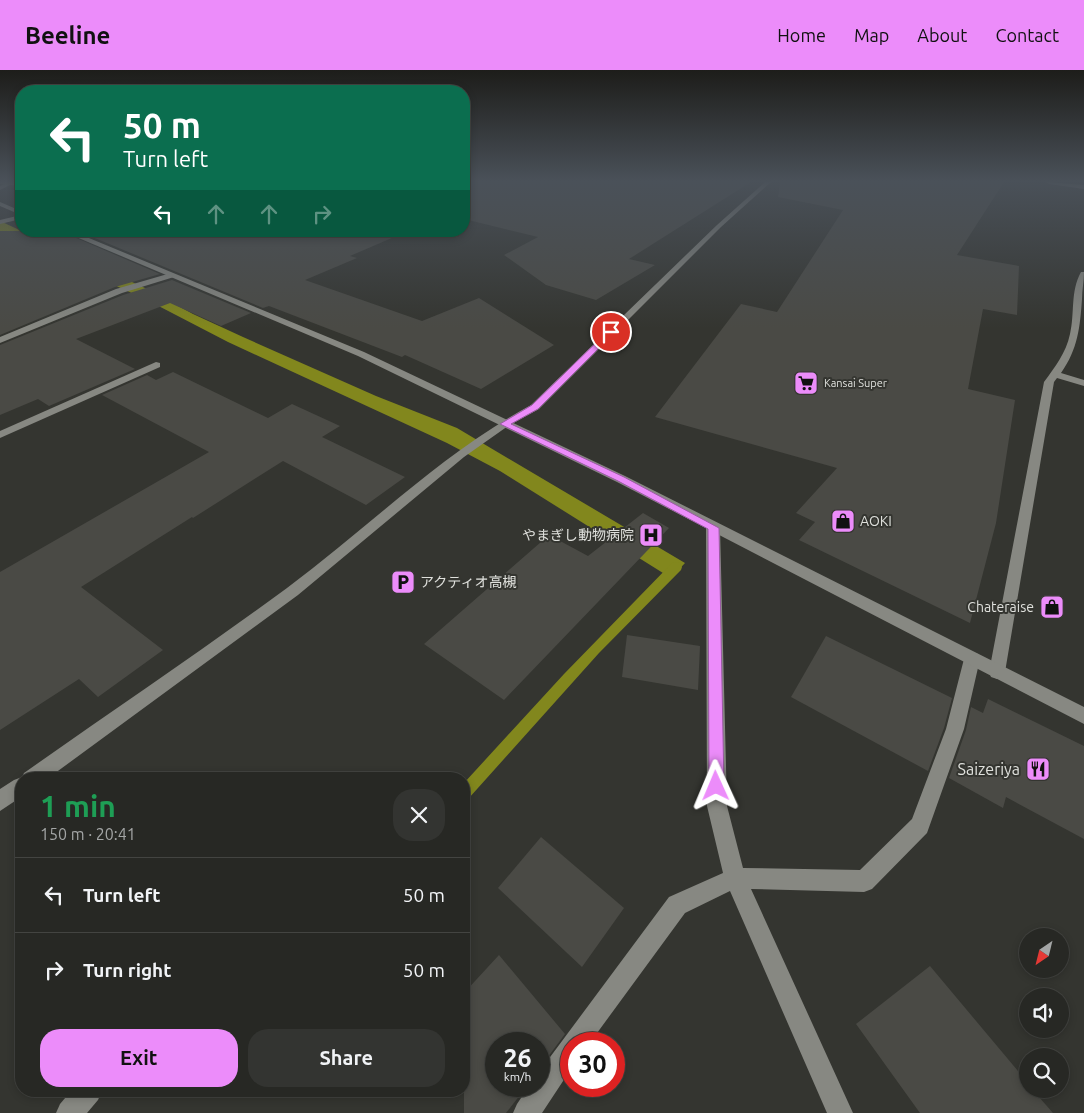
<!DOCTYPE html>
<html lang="en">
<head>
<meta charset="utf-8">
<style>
	:root { --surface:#272824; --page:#333431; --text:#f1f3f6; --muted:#a4a6a6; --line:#434441; --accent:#ec8cfa }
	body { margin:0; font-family:Ubuntu,"Noto Sans JP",sans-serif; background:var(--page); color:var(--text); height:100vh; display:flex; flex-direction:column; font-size:19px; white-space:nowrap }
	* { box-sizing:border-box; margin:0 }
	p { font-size:16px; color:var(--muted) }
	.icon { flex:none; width:28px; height:28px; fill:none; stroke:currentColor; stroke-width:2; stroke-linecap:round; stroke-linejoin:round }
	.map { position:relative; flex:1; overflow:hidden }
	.side { position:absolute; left:15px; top:702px; width:455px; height:325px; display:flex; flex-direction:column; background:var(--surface); border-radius:20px; box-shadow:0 2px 8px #0003,0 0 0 1px var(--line) }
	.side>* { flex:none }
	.banner { position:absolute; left:15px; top:15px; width:455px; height:152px; border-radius:20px; box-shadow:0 2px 8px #0003,0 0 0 1px var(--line); background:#0b6e4f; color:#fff; overflow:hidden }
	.needle { width:32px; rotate:215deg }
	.buttons { position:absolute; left:1019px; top:858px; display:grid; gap:10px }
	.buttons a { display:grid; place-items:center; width:50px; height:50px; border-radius:50%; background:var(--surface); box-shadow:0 2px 8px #0003,0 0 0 1px var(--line); font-size:25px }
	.speed { position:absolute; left:485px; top:962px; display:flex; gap:10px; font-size:25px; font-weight:700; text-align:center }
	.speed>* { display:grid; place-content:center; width:65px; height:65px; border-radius:50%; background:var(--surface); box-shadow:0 2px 8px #0003,0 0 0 1px var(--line); line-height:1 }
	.speed small { font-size:12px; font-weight:400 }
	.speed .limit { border:8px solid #d22; background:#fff; color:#111 }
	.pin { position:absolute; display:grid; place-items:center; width:42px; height:42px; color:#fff; margin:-21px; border:2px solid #fff; border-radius:50%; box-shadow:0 1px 5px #0007 }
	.me { position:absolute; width:55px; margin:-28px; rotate:359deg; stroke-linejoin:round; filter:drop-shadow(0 0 4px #0008) }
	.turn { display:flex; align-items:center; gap:18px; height:105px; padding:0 25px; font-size:22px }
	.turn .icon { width:65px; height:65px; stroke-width:2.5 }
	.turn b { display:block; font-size:35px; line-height:42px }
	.lanes { display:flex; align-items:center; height:48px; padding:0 25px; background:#0003; justify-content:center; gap:25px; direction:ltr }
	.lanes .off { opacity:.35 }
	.round { display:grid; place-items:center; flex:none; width:52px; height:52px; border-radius:20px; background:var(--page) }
	.headline { display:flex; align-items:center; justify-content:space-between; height:85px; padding:0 25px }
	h1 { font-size:30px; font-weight:700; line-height:38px; color:#1e9e55 }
	.button { display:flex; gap:10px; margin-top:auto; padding:10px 25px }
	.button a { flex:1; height:58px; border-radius:20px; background:var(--accent); color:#111; font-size:20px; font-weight:700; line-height:58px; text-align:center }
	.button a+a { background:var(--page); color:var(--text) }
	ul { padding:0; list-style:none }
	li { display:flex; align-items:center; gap:15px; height:75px; padding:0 25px; border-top:1px solid var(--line) }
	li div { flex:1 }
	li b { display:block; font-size:19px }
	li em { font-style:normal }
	header { display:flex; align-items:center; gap:30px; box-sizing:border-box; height:70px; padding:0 25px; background:var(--accent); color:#111 }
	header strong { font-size:24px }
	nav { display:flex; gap:28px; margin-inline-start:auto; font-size:18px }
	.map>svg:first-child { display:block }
	.water { fill:#82871d }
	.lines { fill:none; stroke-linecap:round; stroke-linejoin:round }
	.stream { fill:#82871d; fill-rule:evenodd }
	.building { fill:#4a4a45 }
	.street { fill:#878882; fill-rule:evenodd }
	.secondary { fill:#878882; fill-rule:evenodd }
	.primary { fill:#8c9065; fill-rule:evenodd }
	.route { fill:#ec8cfa; stroke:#995ba2 }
	.labels { text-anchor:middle; stroke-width:4; stroke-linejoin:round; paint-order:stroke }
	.far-poi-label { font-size:11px; fill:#dfe0dc; stroke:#343530; text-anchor:start }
	.poi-label { font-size:14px; fill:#dfe0dc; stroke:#343530; text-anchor:start }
	.near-poi-label { font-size:16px; fill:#dfe0dc; stroke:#343530; text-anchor:end }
</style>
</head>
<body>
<header>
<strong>Beeline</strong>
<nav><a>Home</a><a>Map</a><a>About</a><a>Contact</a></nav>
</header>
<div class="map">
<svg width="1084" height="1043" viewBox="0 0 1084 1043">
	<rect width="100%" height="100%" fill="#343530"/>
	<polygon class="water" points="0,151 145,218 193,244 243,267 376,326 457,358 685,493 671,508 500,401 447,373 228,272 147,230 0,163"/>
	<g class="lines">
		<polygon class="stream" points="676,492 680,493 682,497 681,500 599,583 469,728 464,730 464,713 564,604 672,493"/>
	</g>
	<g class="building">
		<polygon points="464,112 751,112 629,189 655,195 596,230 546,215 504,185 538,167 464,149"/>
		<polygon points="780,112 1004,112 957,185 1019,196 1017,245 983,239 968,319 1015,330 996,453 970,553 799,470 815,452 796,443 837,398 655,347 741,234 777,242 843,140 778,127"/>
		<polygon points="0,161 60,161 160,204 115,217 0,265"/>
		<polygon points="78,161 408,161 350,186 357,188 305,210 422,251 479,228 554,275 481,319 405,285 402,287 269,236 263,238"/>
		<polygon points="172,210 251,243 221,256 170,233 76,269 135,299 49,336 38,329 0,345 0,275 123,225"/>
		<polygon points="173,302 268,348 292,334 340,356 322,367 405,407 366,435 283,391 193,448 192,447 81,517 163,580 98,627 79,609 0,660 0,502 209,382 102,325 147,305 156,310"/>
		<polygon points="643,443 669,458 504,630 424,574 549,465 588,486"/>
		<polygon points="627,565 700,576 698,620 622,607"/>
		<polygon points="826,566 952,628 944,658 928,701 791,627"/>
		<polygon points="988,629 1084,676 1084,769 1006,727 1003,738 949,708 966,660 971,637 983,643"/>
		<polygon points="541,767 624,838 582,897 498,818"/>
		<polygon points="499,885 565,964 539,999 539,974 496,974 496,1016 527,1016 506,1043 464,1043 464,923"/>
		<polygon points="930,896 1028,1013 1028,1019 1032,1019 1053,1043 920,1043 856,954"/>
	</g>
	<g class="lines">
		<g class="street">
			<path d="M765 112H771L721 157 539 339 508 356 464 387 298 525 47 709H21V727L0 741V719L14 710 22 707 24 703C112 641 201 581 287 518 369 457 441 384 531 335L717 155Z"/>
			<polygon points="1046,112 1084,115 1084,119 1049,114"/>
			<polygon points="21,145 21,149 0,154 0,150"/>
			<path d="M1081 202H1084C1084 211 1082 220 1082 229 1080 257 1078 279 1061 303L1084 310V316L1057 308 1054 312 1005 602 1003 607 997 609 991 607 989 602 1044 312C1055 297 1066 283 1070 264 1075 243 1070 222 1081 202Z"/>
			<polygon points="171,203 175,205 174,207 122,223 0,273 0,267 116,219"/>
			<polygon points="156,292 160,293 160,297 0,368 0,361"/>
			<polygon points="713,453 718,455 720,458 727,736 743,798 860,800 912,749 946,659 964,589 966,584 972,582 978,584 980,589 964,659 927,763 872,819 864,822 751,819 853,1043 827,1043 730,821 685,843 589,974 571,974 571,999 542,1043 513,1043 517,1034 529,1016 539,1016 539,1002 669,827 723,803 707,736 706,458 708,455"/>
			<polygon points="71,1021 102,1021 98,1030 87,1043 56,1043 60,1034"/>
		</g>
		<g class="secondary">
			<polygon points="9,112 16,112 0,120 0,116"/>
			<polygon points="0,132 21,141 21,145 0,136"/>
			<polygon points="62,161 72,161 364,282 625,406 1084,637 1084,654 617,412 358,286"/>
		</g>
		<polygon class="primary" points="0,112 21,112 21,116 0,114"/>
	</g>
	<linearGradient id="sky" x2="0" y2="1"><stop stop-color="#1d1d1a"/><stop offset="0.43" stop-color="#4a5159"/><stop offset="1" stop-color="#4a5159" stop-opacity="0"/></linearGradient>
	<rect width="1084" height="258" fill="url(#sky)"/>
	<polygon class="route" points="608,261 615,262 538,339 511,354 624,407 719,458 724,716 722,721 716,723 711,721 709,716 708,459 618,411 500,354 532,335"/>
	<defs>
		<g id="supermarket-square" transform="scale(1.25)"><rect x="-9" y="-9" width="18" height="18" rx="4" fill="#ec8cfa" stroke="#343530"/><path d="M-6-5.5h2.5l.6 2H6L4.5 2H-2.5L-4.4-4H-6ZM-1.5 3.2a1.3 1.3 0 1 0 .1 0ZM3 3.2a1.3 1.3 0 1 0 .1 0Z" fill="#111"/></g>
		<g id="shop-square" transform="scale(1.25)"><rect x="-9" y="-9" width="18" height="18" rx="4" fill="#ec8cfa" stroke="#343530"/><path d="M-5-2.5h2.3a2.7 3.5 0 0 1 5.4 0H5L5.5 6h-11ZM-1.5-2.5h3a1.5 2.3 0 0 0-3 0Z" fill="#111"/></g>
		<g id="hospital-square" transform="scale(1.25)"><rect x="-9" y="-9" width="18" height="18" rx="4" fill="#ec8cfa" stroke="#343530"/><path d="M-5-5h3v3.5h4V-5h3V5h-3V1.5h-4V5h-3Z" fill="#111"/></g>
		<g id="parking-square" transform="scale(1.25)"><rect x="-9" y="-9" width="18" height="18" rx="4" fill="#ec8cfa" stroke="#343530"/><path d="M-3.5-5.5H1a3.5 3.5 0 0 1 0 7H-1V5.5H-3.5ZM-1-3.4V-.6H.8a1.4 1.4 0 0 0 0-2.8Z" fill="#111"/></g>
		<g id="restaurant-square" transform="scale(1.25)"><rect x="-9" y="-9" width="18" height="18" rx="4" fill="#ec8cfa" stroke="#343530"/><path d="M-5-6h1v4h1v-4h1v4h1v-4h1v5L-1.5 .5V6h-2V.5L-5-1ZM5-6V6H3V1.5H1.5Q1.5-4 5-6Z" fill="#111"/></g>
	</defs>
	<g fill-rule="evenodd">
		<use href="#supermarket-square" x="806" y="313"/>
		<use href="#shop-square" x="843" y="451"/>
		<use href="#hospital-square" x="651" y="465"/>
		<use href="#parking-square" x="403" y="512"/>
		<use href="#shop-square" x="1052" y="537"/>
		<use href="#restaurant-square" x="1038" y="699"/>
	</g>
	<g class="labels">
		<g class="far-poi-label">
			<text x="824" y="317">Kansai Super</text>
		</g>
		<g class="poi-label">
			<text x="860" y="456">AOKI</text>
			<text x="634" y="470" text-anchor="end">やまぎし動物病院</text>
			<text x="420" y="517">アクティオ高槻</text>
			<text x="1034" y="542" text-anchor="end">Chateraise</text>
		</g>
		<g class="near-poi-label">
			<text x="1020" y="705">Saizeriya</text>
		</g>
	</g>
</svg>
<div class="buttons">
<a><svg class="needle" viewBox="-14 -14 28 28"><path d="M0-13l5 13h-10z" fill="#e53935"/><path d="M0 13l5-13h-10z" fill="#a4a6a6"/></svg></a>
<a><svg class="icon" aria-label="sound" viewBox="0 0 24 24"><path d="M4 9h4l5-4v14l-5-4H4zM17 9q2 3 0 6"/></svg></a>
<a><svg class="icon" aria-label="search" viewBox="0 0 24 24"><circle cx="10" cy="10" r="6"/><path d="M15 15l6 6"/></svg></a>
</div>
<div class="speed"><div>26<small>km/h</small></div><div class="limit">30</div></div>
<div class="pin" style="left:611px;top:262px;background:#d93025"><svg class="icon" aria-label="arrive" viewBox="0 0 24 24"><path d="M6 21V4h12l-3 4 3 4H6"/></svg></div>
<svg class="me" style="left:716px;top:716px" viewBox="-20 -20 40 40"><path d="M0-17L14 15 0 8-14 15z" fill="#ec8cfa" stroke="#fff" stroke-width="4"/></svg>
<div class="banner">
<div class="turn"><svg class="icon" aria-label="left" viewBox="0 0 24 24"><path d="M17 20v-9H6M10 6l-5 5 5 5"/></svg><div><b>50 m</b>Turn left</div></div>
<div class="lanes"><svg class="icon" aria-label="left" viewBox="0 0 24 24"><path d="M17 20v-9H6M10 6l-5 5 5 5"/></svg><svg class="icon off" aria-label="ahead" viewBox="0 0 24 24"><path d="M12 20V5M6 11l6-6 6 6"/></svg><svg class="icon off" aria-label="ahead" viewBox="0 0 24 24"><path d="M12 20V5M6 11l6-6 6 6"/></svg><svg class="icon off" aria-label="right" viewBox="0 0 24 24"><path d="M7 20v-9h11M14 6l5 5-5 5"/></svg></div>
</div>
<section class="side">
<div class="headline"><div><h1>1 min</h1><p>150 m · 20:41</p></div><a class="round"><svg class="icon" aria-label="close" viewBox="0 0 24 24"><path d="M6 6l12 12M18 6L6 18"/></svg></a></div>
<ul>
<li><svg class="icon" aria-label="left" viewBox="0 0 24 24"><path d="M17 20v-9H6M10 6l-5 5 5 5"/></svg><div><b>Turn left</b></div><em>50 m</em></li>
<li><svg class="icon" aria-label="right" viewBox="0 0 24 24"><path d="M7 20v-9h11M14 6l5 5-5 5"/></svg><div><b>Turn right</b></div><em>50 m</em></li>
</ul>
<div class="button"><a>Exit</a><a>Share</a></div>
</section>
</div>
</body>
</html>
